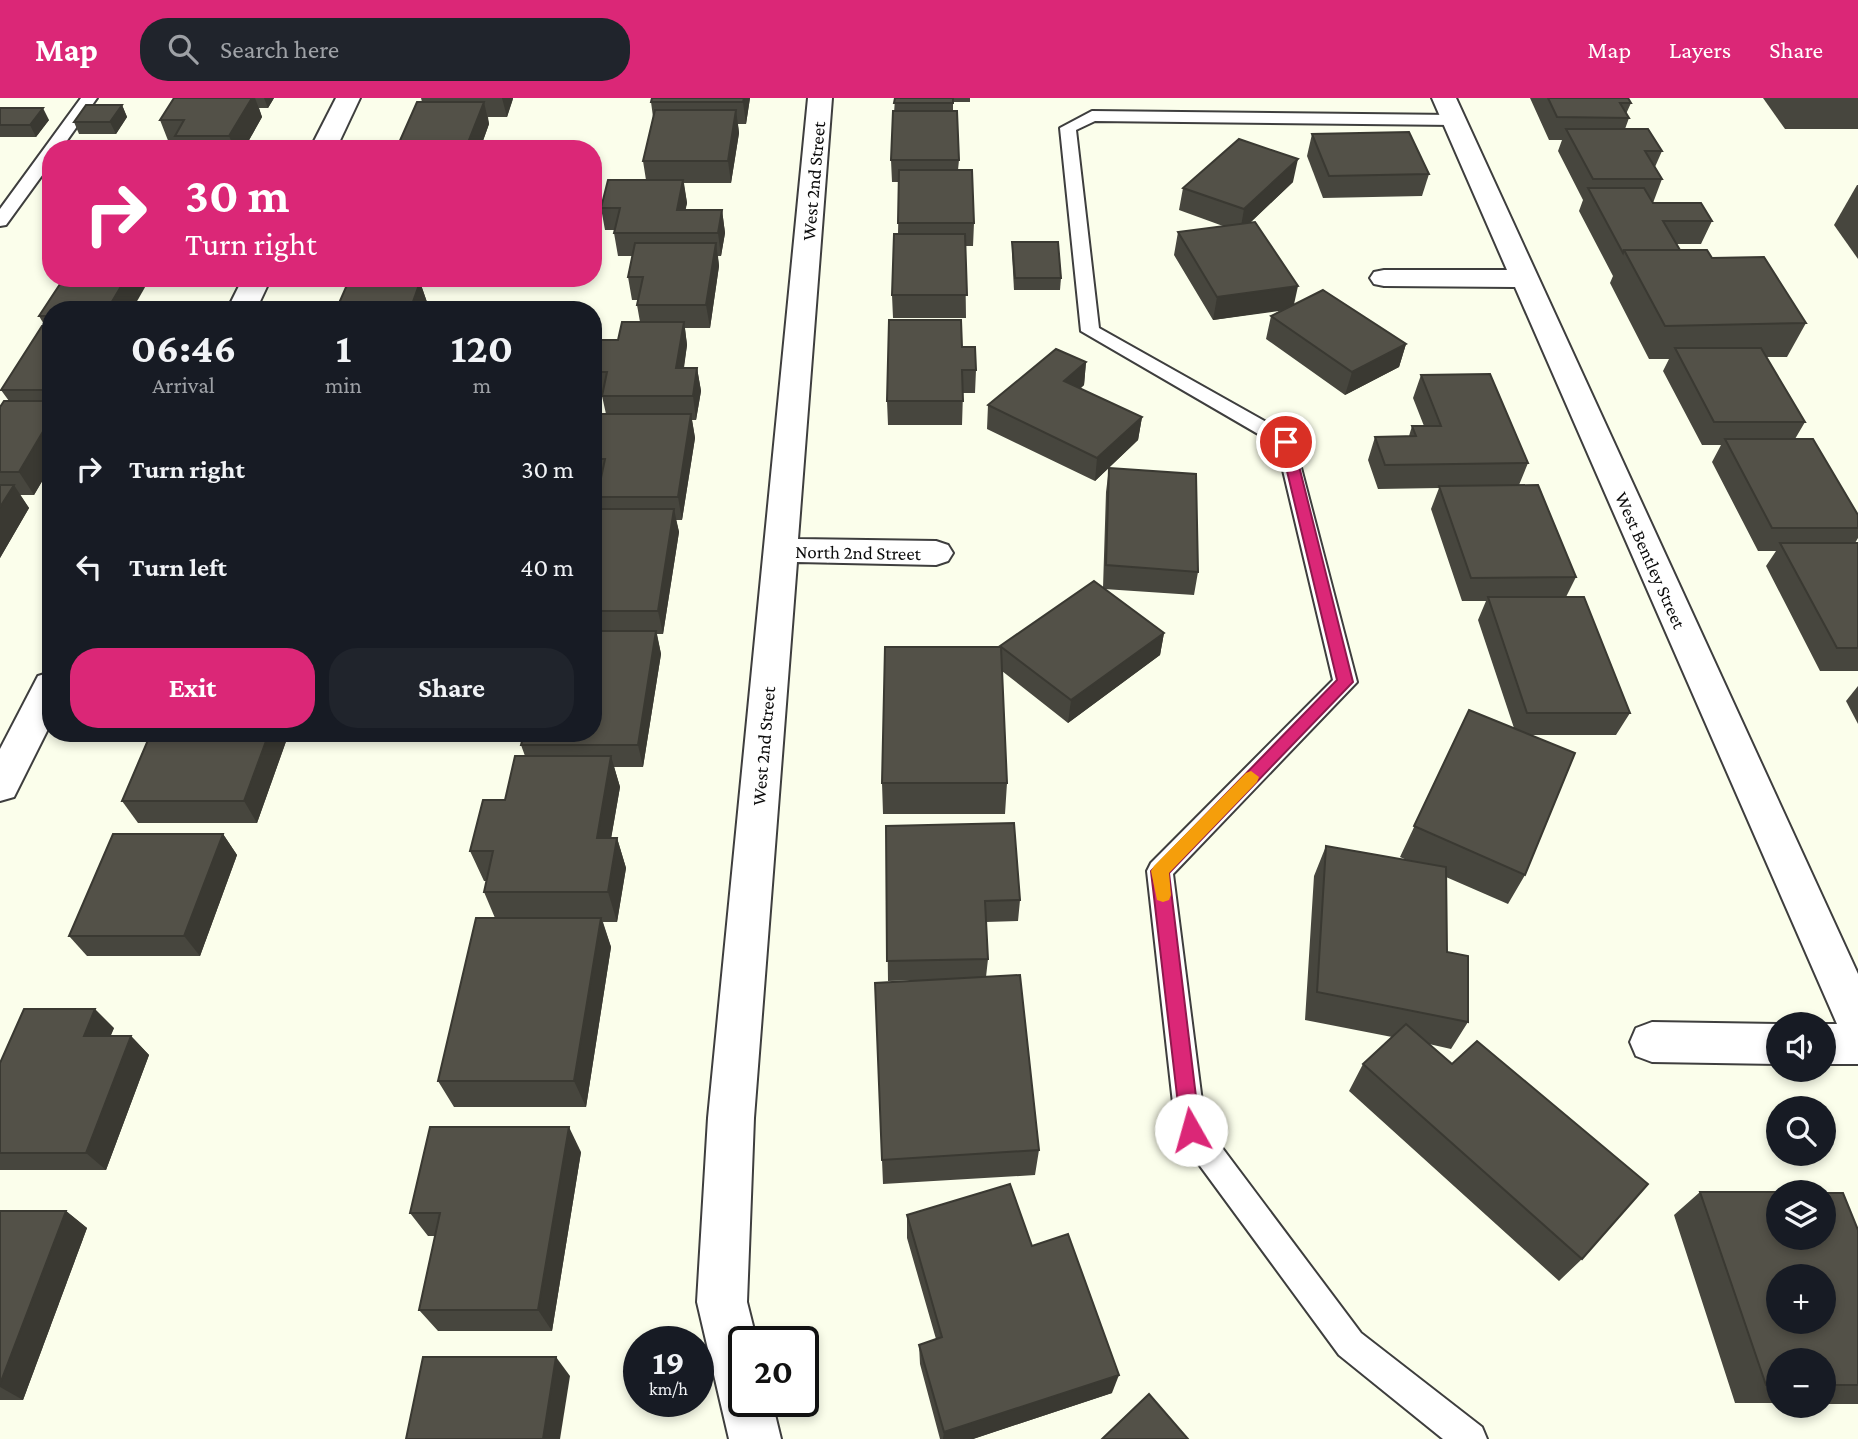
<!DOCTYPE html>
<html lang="en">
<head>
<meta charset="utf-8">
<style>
	:root { --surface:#171b24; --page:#20242c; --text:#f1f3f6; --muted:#9ea1a6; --accent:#db2777 }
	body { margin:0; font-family:"Crimson Pro",serif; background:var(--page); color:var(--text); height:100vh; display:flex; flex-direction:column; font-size:26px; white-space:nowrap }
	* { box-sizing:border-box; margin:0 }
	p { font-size:23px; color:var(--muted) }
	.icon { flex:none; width:38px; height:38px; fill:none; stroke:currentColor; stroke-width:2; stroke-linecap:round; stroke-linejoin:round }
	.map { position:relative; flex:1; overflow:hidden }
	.side { position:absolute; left:42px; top:203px; width:560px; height:441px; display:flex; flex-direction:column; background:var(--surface); border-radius:28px; box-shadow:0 4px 10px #0003 }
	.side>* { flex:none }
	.banner { position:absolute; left:42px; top:42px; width:560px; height:147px; border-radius:28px; box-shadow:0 4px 10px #0003; background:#db2777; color:#fff; overflow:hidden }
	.controls { position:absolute; left:1766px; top:914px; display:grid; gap:14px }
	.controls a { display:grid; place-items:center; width:70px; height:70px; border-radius:50%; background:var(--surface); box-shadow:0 4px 10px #0003; font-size:35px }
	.speed { position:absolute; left:623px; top:1228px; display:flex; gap:14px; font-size:35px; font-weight:700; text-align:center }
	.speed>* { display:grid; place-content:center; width:91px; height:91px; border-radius:50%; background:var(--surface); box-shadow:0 4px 10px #0003; line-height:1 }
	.speed small { font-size:18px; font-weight:400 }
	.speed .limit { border:4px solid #111; border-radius:10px; background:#fff; color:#111 }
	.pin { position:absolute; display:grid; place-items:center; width:60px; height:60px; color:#fff; margin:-30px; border:4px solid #fff; border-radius:50%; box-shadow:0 2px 7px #0007 }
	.me { position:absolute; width:77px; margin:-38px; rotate:353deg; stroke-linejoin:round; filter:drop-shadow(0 0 5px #0008) }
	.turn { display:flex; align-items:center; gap:24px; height:147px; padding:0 28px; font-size:32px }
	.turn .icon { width:91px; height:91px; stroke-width:2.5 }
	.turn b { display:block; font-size:49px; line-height:60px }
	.eta { display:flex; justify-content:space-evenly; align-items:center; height:119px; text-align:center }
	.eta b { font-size:42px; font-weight:700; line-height:49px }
	.cta { display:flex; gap:14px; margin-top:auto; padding:14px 28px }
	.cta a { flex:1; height:80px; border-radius:28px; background:var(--accent); color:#fff; font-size:28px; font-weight:700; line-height:80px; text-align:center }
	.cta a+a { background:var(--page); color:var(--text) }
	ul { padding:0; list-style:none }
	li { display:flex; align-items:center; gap:21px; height:98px; padding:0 28px }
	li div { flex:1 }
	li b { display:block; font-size:26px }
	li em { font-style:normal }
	header { display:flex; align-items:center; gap:42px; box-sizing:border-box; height:98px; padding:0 35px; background:var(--accent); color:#fff }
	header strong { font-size:33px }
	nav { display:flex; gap:38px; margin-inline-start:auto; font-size:24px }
	.search { width:490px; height:63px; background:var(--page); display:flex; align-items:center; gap:18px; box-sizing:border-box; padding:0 24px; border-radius:28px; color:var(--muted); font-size:26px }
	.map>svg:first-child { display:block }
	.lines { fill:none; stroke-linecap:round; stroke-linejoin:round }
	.lane-casing { stroke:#3e3e3e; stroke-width:4 }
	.street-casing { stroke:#3e3e3e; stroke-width:4 }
	.lane { fill:#fff; fill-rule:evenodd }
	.street { fill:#fff; fill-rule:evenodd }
	.wall { fill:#47463e }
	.shaded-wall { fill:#3a3932 }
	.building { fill:#535148; stroke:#3a3932; stroke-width:2; fill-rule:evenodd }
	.route { fill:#db2777; stroke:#8e194d; stroke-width:2 }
	.slow { fill:#f59e0b }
	.labels { text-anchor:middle; stroke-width:7; stroke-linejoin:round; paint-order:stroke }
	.street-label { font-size:19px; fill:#0b0b0b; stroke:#fff }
</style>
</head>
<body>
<header>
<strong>Map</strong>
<div class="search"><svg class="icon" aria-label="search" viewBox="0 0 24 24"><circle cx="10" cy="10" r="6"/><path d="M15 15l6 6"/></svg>Search here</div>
<nav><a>Map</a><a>Layers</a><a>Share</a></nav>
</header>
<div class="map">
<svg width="1858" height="1341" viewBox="0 0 1858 1341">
	<rect width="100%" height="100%" fill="#fbfeeb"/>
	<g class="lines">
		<g class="lane-casing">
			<g id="lane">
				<polygon points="81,0 97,0 61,51 51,51 51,65 6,127 0,128 0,111"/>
				<polygon points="1092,13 1454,17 1462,22 1454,27 1095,23 1076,32 1099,230 1293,339 1357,584 1173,776 1205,1027 1361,1235 1482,1329 1487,1341 1443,1341 1339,1257 1181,1042 1176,1032 1147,773 1151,765 1333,582 1277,347 1081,233 1060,30"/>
			</g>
		</g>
		<g class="street-casing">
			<g id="street">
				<polygon points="336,0 360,0 336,51 310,51"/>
				<polygon points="808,0 832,0 798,441 936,443 948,447 953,455 948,463 936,467 797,464 754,1020 747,1204 757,1244 744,1244 744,1304 772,1304 781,1341 729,1341 697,1204 708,1020"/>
				<polygon points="1432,0 1456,0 1858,876 1858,966 1824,966 1824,926 1837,926 1515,189 1384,188 1374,186 1370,180 1374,174 1384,172 1507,172"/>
				<polygon points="243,180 271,180 256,212 227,212"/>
				<polygon points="51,574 51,625 14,699 0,703 0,651 38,578"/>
				<polygon points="1652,924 1778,926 1778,966 1652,964 1636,958 1630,944 1636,930"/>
			</g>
		</g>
		<use href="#lane" class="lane"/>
		<use href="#street" class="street"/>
	</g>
	<g class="wall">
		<polygon points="174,0 274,0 268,10 259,10 262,19 244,51 180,51 178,45 169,45 160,22"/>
		<polygon points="421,0 513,0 513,1 507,19 488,19 489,26 480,51 399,51 398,47 422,4"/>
		<polygon points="750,0 746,26 738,26 739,35 731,85 684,85 687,105 685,112 722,112 725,135 721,158 718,158 719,168 710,230 685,230 687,247 684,270 697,270 701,293 696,322 692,322 695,340 682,422 676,422 679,434 663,536 657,536 661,556 643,669 614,669 620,689 611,740 617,740 626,770 617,824 603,824 611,849 586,1009 454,1009 438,983 495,820 484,794 487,783 484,783 470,753 505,702 525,658 521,647 593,635 593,411 600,411 597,399 600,384 593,384 593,316 606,316 602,298 595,298 593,290 593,259 618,242 640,224 637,207 638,202 632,202 628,179 632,158 618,158 614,135 614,132 605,132 601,110 646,82 643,63 653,19 651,4"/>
		<polygon points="895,0 970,0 970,4 953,4 953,13 959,62 958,72 974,125 973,148 965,148 966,220 893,220 892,197 898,136 899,84 892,84 891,62"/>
		<polygon points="1530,0 1628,0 1631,5 1626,16 1629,20 1625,31 1662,53 1655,69 1662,81 1653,105 1712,123 1701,146 1676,146 1680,152 1712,160 1806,225 1787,259 1766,259 1805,324 1795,341 1858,417 1858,440 1855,445 1858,445 1858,573 1820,573 1766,468 1776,453 1758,453 1712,364 1721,347 1702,347 1663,273 1669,261 1649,261 1610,185 1613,178 1579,113 1583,102 1558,53 1562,42 1549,42"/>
		<polygon points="1763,0 1858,0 1858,31 1785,31"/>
		<polygon points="122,7 127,19 116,36 79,36 74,24"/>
		<polygon points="0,10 49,22 36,39 0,39"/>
		<polygon points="1312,36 1429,76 1422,98 1323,100 1307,58"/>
		<polygon points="1293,84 1250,125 1294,206 1406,246 1399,269 1345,297 1266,241 1271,218 1281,212 1213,222 1174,157 1178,134 1223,128 1179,112 1183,90"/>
		<polygon points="1857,87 1858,87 1858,161 1834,127"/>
		<polygon points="1012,144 1061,180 1060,192 1014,192 1012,155"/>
		<polygon points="64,180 146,180 148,184 51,212 51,368 34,397 20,397 29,410 0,460 0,309 9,303 1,292 45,228 39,218"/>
		<polygon points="350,180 487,180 485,187 421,187 428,207 426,212 336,212"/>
		<polygon points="962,249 976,272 975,295 963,295 962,327 888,327 887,303"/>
		<polygon points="1086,264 1084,287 1080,291 1142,319 1138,342 1095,383 987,331 988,307"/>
		<polygon points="1421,277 1528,365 1519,387 1576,479 1566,499 1630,615 1616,637 1532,637 1525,777 1508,806 1446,779 1447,854 1468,924 1451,951 1429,946 1582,1161 1559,1183 1349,993 1363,966 1392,939 1305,922 1314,778 1326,748 1409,763 1400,759 1469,612 1514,630 1478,522 1486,503 1462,503 1431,411 1439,390 1378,391 1368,362 1375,339 1409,338 1412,328 1424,328 1413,300"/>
		<polygon points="1109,370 1198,474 1194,497 1104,491 1164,535 1160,557 1068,625 1002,573 1007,685 1005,716 883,716 882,685 1000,549 1000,548 1103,490 1106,394"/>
		<polygon points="1858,588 1858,626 1846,603"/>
		<polygon points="151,635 289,635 257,725 138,725 122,703"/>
		<polygon points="886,728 1020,802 1018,823 986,824 988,861 986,879 1039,1052 1035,1077 883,1086 882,1062 925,882 888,883"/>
		<polygon points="223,736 237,757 200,858 87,858 69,838"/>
		<polygon points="114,930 110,938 131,938 149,957 106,1072 0,1072 0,965"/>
		<polygon points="581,1054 552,1233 438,1233 419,1212 435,1138 428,1138 410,1115"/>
		<polygon points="1700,1094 1858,1132 1858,1306 1824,1306 1824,1262 1778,1262 1778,1305 1735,1305 1674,1117"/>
		<polygon points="0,1113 66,1113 87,1130 23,1302 0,1302"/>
		<polygon points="907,1117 1032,1148 1112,1295 973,1341 940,1341 920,1266 919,1247 936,1241 907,1140"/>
	</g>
	<g class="shaded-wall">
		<polygon points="252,0 255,0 262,19 244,51 235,51 229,38"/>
		<polygon points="264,0 274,0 268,10"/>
		<polygon points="502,0 513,0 507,19"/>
		<polygon points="744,0 750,0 746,26 743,4"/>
		<polygon points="484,4 489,26 480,51 468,51 467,47"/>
		<polygon points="122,7 127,19 116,36 110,24"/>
		<polygon points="43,10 49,22 36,39 30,27"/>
		<polygon points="736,12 739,35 731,85 728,63"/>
		<polygon points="1298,61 1293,84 1240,134 1244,111"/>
		<polygon points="683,82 687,105 681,135 677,112"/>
		<polygon points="722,112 725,135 721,158 718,135"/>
		<polygon points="716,145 719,168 710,230 706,207"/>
		<polygon points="126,180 146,180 148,184 132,212 107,212"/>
		<polygon points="398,180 404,180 409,196 397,184"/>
		<polygon points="420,184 428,207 426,212 410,212"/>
		<polygon points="1298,188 1293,211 1213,222 1217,199"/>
		<polygon points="684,224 687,247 680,293 676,270"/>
		<polygon points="1406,246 1399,269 1345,297 1352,274"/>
		<polygon points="1086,264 1084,287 1061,306 1064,283"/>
		<polygon points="697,270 701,293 696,322 693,298"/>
		<polygon points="691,316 695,340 682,422 678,399"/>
		<polygon points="1142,319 1138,342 1095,383 1097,360"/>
		<polygon points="51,320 51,368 34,397 19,374"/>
		<polygon points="14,387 29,410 0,460 0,409"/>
		<polygon points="674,411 679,434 663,536 658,513"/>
		<polygon points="656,533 661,556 643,669 638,647"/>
		<polygon points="1164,535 1160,557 1068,625 1071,602"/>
		<polygon points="269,635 289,635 257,725 244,703"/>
		<polygon points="611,658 620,689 606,770 597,740"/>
		<polygon points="223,736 237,757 200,858 184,838"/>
		<polygon points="617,740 626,770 617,824 608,794"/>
		<polygon points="601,820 611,849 586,1009 574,983"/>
		<polygon points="95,911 114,930 103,957 84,938"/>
		<polygon points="131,938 149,957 106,1072 86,1055"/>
		<polygon points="569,1029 581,1054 552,1233 538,1212"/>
		<polygon points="66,1113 87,1130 23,1302 0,1289 0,1286"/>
		<polygon points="556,1259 570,1278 560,1341 543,1341"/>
		<polygon points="1119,1277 1112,1295 973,1341 943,1341 944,1334"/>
	</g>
	<g class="building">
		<polygon points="174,0 252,0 229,38 175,38 184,22 160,22"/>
		<polygon points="652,0 744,0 743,4 651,4"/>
		<polygon points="895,0 953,0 953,5 894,5"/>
		<polygon points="1548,0 1628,0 1631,5 1620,5 1629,20 1557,19"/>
		<polygon points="417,4 484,4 467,47 398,47"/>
		<polygon points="86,7 122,7 110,24 74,24"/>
		<polygon points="0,10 43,10 30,27 0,27"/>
		<polygon points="655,12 736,12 728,63 643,63"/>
		<polygon points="893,13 957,13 959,62 891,62"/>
		<polygon points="1566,31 1648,31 1662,53 1645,53 1662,81 1593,81"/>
		<polygon points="1409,34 1429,76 1329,78 1312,36"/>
		<polygon points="1239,41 1298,61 1244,111 1183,90"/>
		<polygon points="899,72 972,72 974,125 898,125"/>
		<polygon points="608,82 683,82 677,112 722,112 718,135 614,135 620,110 601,110"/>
		<polygon points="1588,90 1644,90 1653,105 1701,105 1712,123 1663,123 1680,152 1624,152 1623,155"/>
		<polygon points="1255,124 1298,188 1217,199 1178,134"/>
		<polygon points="894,136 965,136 967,197 892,197"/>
		<polygon points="1012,144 1058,144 1061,180 1015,180"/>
		<polygon points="635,145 716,145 706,207 637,207 643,179 628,179"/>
		<polygon points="1624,152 1707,152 1712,160 1764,159 1806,225 1665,228"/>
		<polygon points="64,180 126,180 107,212 51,212 51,218 39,218"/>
		<polygon points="350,180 398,180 397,184 420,184 410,212 336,212"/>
		<polygon points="1323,192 1406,246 1352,274 1271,218"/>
		<polygon points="889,222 961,222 962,249 975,249 976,272 962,272 963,303 887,303"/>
		<polygon points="622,224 684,224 676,270 697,270 693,298 602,298 607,274 593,274 593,259 597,242 618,242"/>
		<polygon points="42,228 51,228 51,292 1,292"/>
		<polygon points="1675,250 1761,250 1805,324 1714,324"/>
		<polygon points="1056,251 1086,264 1064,283 1142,319 1097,360 988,307"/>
		<polygon points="1490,276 1528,365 1385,367 1375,339 1416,338 1412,328 1441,328 1421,277"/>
		<polygon points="4,303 51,303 51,320 19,374 0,374 0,309"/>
		<polygon points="593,316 691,316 678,399 597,399 605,361 593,361"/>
		<polygon points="1725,341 1813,341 1858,417 1858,430 1772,430"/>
		<polygon points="1109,370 1196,376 1198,474 1106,467"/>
		<polygon points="0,387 14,387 0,409"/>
		<polygon points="1538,387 1576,479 1471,480 1439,388"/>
		<polygon points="593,411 674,411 658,513 593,513"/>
		<polygon points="1780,445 1858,445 1858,550 1837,550"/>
		<polygon points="1094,483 1164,535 1071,602 1000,548"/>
		<polygon points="1488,499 1584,499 1630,615 1527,615"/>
		<polygon points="593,533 656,533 638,647 521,647 524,635 593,635"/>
		<polygon points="885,549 1001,549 1007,685 882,685"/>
		<polygon points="1469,612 1575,655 1525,777 1414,728"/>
		<polygon points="151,635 269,635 244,703 122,703"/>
		<polygon points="515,658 611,658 597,740 617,740 608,794 484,794 493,753 470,753 483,702 505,702"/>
		<polygon points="1014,725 1020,802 985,803 988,861 887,863 886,728"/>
		<polygon points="113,736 223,736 184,838 69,838"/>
		<polygon points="1326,748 1446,769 1447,854 1468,858 1468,924 1317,894"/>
		<polygon points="476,820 601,820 574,983 438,983"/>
		<polygon points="1020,877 1039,1052 882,1062 875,885"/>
		<polygon points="24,911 95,911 84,938 131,938 86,1055 0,1055 0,965"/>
		<polygon points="1406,926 1452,966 1477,943 1648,1086 1582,1161 1363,966"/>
		<polygon points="430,1029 569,1029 538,1212 419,1212 440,1115 410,1115"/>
		<polygon points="1010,1086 1032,1148 1068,1136 1119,1277 944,1334 919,1247 942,1239 907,1117"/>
		<path d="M1700 1094H1778V1139H1824V1095H1843L1858 1132V1287H1824V1262H1778V1287H1766ZM1778 1178H1824V1223H1778Z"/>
		<polygon points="0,1113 66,1113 0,1286"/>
		<polygon points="423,1259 556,1259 543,1341 406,1341"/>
		<polygon points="1149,1296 1188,1341 1102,1341"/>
	</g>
	<polygon class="route" points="1286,340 1293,344 1353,584 1169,775 1200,1032 1198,1038 1191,1041 1184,1038 1181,1032 1151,773 1337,582 1280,344"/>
	<polygon class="slow" points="1251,673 1259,679 1257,684 1169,775 1171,797 1169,802 1163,804 1157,802 1151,773 1154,768 1246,675"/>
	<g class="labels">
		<g class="street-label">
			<text transform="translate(813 83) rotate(-85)" y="7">West 2nd Street</text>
			<text transform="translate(858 454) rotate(1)" y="7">North 2nd Street</text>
			<text transform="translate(1651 462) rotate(66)" y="7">West Bentley Street</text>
			<text transform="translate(763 648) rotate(-85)" y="7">West 2nd Street</text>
		</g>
	</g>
</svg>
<div class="controls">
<a><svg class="icon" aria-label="sound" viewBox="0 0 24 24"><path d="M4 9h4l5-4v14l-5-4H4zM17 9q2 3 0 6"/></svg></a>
<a><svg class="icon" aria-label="search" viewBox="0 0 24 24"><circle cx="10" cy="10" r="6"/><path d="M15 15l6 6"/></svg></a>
<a><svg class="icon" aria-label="layers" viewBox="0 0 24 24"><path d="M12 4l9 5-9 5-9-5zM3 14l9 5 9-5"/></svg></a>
<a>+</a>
<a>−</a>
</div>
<div class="speed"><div>19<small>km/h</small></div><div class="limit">20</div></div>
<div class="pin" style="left:1286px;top:344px;background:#d93025"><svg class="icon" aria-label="arrive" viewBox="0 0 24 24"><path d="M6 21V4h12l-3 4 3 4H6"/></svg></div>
<svg class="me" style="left:1191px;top:1032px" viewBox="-20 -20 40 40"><circle r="19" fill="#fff"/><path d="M0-13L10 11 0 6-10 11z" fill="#db2777"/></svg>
<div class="banner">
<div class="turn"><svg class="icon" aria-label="right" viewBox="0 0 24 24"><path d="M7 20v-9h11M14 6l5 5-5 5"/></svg><div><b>30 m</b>Turn right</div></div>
</div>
<section class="side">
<div class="eta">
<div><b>06:46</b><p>Arrival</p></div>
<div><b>1</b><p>min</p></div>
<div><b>120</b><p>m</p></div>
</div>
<ul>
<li><svg class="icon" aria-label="right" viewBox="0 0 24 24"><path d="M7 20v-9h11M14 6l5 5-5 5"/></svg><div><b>Turn right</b></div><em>30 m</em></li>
<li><svg class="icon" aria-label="left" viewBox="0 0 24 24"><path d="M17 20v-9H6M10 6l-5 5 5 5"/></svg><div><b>Turn left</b></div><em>40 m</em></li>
</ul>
<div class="cta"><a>Exit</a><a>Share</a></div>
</section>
</div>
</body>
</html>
